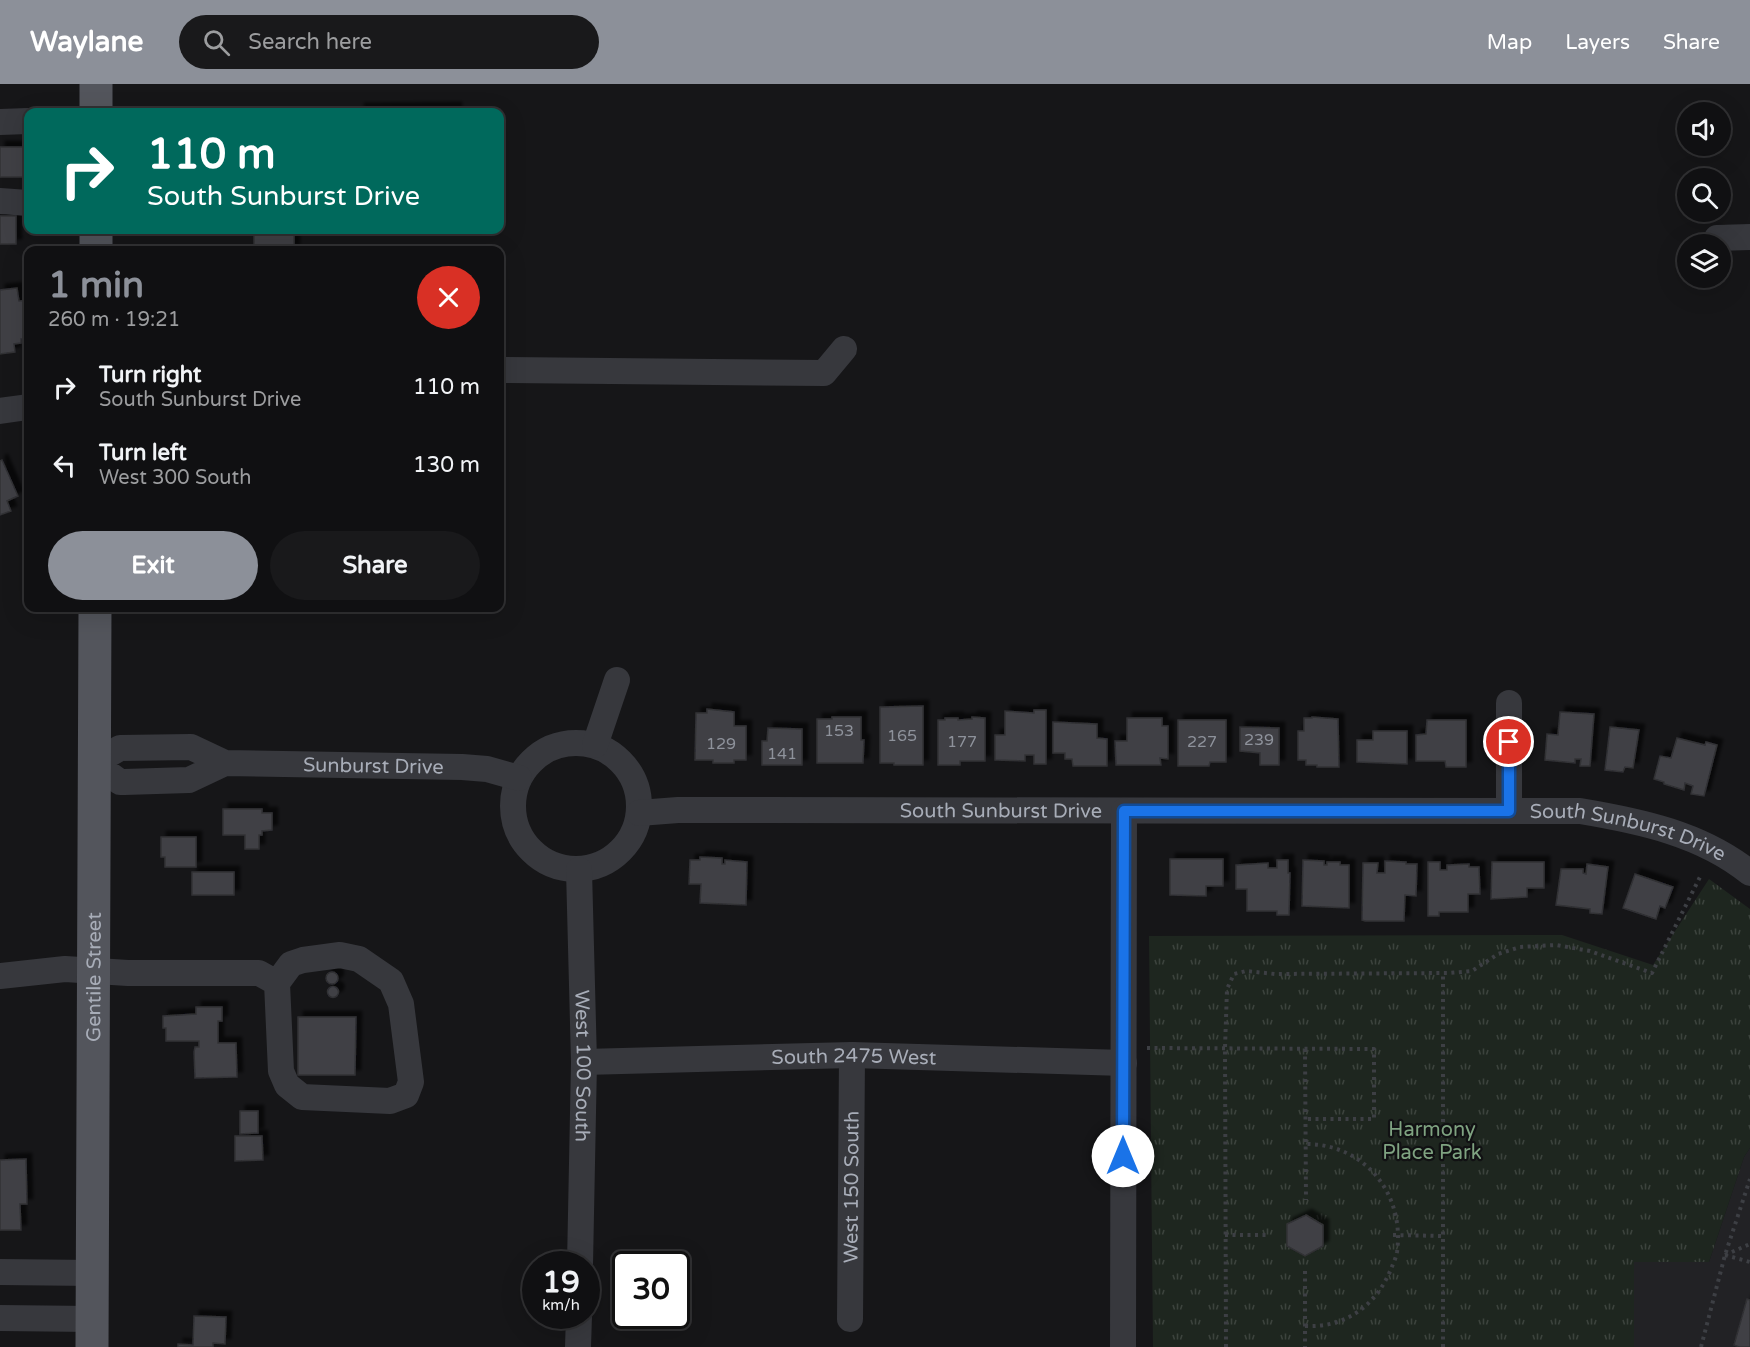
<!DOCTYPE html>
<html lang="en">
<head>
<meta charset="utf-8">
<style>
	:root { --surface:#101012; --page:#19191b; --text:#f1f3f6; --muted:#9c9d9f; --line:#303032; --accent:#8c9099 }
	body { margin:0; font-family:"Varela Round",sans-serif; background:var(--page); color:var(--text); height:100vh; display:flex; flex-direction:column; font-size:22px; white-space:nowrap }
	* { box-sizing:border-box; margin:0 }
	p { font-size:20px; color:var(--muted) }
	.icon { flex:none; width:33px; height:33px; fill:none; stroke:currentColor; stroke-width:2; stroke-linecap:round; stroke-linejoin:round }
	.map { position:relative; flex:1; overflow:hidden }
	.side { position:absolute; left:24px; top:162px; width:480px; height:366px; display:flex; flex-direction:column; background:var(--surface); border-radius:12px; box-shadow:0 6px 24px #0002,0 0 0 2px var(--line) }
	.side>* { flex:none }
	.hud { position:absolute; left:24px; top:24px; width:480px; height:126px; border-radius:12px; box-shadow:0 6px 24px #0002,0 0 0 2px var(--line); background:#00695c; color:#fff; overflow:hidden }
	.fabs { position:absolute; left:1677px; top:18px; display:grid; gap:12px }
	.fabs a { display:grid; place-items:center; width:54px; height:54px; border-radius:50%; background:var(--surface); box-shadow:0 6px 24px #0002,0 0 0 2px var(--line); font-size:30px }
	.speed { position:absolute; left:522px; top:1167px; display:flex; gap:12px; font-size:30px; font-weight:700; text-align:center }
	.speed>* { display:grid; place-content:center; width:78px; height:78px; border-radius:50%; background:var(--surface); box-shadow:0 6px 24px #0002,0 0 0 2px var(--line); line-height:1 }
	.speed small { font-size:15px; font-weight:400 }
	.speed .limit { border:3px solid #111; border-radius:9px; background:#fff; color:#111 }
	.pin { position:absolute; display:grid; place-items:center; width:51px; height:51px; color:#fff; margin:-26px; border:3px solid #fff; border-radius:50%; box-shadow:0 2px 6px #0007 }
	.me { position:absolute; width:66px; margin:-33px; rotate:0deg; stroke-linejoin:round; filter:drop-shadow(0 0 4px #0008) }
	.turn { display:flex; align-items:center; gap:21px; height:126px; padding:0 24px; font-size:27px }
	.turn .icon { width:78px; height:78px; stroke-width:2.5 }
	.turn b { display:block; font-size:42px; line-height:51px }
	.round { display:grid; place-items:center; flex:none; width:63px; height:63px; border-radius:32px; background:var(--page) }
	.summary { display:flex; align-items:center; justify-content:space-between; height:102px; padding:0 24px }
	h1 { font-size:36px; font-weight:700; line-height:45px; color:var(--accent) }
	.primary-button { display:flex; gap:12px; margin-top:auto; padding:12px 24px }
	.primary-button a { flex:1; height:69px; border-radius:36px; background:var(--accent); color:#fff; font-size:24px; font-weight:700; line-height:69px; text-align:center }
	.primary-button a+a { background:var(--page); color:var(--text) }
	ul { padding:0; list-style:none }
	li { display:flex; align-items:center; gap:18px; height:78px; padding:0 24px }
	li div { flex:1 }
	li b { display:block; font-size:22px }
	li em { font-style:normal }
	header { display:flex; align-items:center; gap:36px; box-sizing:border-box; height:84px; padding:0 30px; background:var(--accent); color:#fff }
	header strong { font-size:28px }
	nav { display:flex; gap:33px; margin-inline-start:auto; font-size:21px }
	.search { width:420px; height:54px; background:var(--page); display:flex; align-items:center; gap:15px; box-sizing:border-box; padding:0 21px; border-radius:33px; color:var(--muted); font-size:22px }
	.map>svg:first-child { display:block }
	.built { fill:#222225 }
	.park { fill:url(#park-tufts) }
	.building { fill:#404145; stroke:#303034; stroke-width:1.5; filter:url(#shadow) }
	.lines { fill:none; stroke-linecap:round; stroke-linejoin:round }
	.path { stroke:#3d3f44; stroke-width:4; stroke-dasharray:3 4.5; stroke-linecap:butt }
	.minor { stroke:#37383d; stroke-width:26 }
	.major { stroke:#53555c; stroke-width:33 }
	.route-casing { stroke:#114b97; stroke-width:15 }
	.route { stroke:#1a73e8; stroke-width:10 }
	.labels { text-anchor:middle; stroke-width:4.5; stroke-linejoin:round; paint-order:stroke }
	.number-label { font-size:16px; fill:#8e929b }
	.street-label { font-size:20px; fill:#a8adb8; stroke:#111113 }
	.park-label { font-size:20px; fill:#7fa381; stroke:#111113 }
</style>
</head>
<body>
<header>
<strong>Waylane</strong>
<div class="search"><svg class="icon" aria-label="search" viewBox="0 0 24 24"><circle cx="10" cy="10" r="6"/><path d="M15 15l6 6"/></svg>Search here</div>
<nav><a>Map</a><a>Layers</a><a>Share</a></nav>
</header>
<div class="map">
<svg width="1750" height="1263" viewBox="0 0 1750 1263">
	<defs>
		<pattern id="park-tufts" width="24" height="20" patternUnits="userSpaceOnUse" patternTransform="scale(1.5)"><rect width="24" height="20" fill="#1e261f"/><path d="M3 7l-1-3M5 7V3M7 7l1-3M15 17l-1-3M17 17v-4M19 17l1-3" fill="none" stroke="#3c433d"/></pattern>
		<filter id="shadow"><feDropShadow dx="5.5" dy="-5.5" stdDeviation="1.5" flood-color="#0009"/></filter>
	</defs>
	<rect width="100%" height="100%" fill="#161618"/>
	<polygon class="built" points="1750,1064 1750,1263 1634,1263 1634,1178 1709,1178 1744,1073"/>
	<polygon class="park" points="1709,795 1750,825 1750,1064 1744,1073 1709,1178 1634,1178 1634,1263 1153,1263 1149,852 1562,851 1653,881"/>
	<g class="building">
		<polygon points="456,24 456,28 359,28 359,25"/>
		<rect x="0" y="63" width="28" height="30"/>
		<rect x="0" y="132" width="16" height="28"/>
		<rect x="254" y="146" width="40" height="20"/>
		<polygon points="17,204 19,217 28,216 28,255 28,254 21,255 21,259 14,260 15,268 0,270 0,206"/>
		<polygon points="2,376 18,412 7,417 11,427 0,431 0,377"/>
		<polygon points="923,622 923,681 894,681 894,679 880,679 880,623"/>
		<polygon points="707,625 734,628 734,642 746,642 746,676 734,676 734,679 713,679 713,676 695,676 696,629 707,629"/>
		<polygon points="1034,626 1046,626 1046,680 1034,680 1034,671 1025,671 1025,677 995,676 995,651 1005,651 1005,627 1034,629"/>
		<polygon points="1560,628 1594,630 1590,682 1580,682 1581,675 1575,675 1575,679 1545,676 1547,650 1558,651"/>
		<polygon points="832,633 861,633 861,656 864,656 863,679 817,679 817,635 832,635"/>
		<polygon points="972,633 985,634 985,677 960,677 960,681 938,681 938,636 945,636 945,634 958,634 958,636 972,635"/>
		<polygon points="1312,633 1338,635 1339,683 1317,683 1317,681 1306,681 1306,676 1298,676 1298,647 1304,647 1304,634 1312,634"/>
		<polygon points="1127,634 1162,634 1162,642 1168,642 1168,675 1160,674 1161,681 1116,681 1115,657 1127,657"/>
		<polygon points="1178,636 1226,636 1226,678 1210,678 1209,682 1178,682"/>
		<polygon points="1427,636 1466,636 1466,683 1446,683 1445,677 1416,677 1416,651 1426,650"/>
		<polygon points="1053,638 1097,640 1097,654 1107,655 1107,682 1073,682 1072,675 1065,675 1065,669 1053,669"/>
		<polygon points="1240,643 1279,644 1279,681 1260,681 1260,669 1240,667"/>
		<polygon points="1610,643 1639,646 1633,684 1625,683 1623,688 1605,686"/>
		<polygon points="768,644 802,645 802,681 762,681 762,657 767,657"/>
		<polygon points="1373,647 1407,647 1407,680 1357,678 1357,656 1373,656"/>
		<polygon points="1677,654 1705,661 1706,658 1717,661 1704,712 1691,710 1693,702 1685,699 1684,706 1664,700 1664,698 1654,695 1660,672 1671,674"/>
		<polygon points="223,725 262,725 262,729 272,729 272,746 262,747 262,751 259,751 259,765 245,765 245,751 223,751"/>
		<polygon points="161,753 196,753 196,783 165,783 165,773 161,773"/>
		<polygon points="700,773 722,774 722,780 725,780 725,776 747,778 746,821 700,819 701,800 689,800 690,776 700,776"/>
		<polygon points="1170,775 1223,775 1223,802 1206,802 1206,812 1170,811"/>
		<polygon points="1277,776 1288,776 1288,789 1290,789 1289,831 1277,831 1277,827 1247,827 1247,805 1236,805 1236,781 1268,779 1268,784 1277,784"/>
		<polygon points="1303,776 1324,777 1324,781 1327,781 1327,778 1340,778 1340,781 1349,781 1349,824 1302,822"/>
		<polygon points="1385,777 1406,778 1406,780 1417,780 1416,812 1405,811 1404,837 1365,837 1362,836 1363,779 1378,779 1377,789 1385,789"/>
		<polygon points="1428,778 1440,778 1440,786 1447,786 1447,781 1469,780 1469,783 1479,783 1480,810 1468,810 1468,828 1439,828 1439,832 1428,832"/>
		<polygon points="1492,778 1544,778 1544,804 1527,804 1527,813 1491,815"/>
		<polygon points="1587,780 1608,783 1602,830 1590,829 1590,825 1556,821 1561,785 1583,785 1583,789 1586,790"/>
		<rect x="192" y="788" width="42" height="23"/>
		<polygon points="1635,790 1673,803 1665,824 1660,822 1656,835 1623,824"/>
		<circle cx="332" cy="894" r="6"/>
		<circle cx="333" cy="908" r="5.5"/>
		<polygon points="196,923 222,923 222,937 218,937 218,959 236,959 237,993 195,994 194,968 195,963 199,963 199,957 166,957 166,944 163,944 163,932 196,930"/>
		<polygon points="298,933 356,933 355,991 298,991"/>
		<polygon points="240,1027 258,1027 258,1049 240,1050"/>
		<polygon points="235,1052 262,1052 263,1076 235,1077"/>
		<polygon points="26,1075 27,1120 20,1120 21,1146 0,1146 0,1076"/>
		<polygon points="1306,1131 1323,1141 1323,1162 1305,1172 1287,1162 1287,1140"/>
		<polygon points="1747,1215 1750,1216 1750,1263 1739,1263 1734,1261"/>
		<polygon points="194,1232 226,1233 225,1260 213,1259 213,1263 178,1263 178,1260 193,1261"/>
	</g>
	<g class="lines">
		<g class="path">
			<polyline points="1147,964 1374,965 1374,1035 1305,1035"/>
			<polyline points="1305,965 1306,1116"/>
			<polyline points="1225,1151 1269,1151"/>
			<polyline points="1393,1151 1443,1152"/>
			<polyline points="1725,1171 1750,1160"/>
			<polyline points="1725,1171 1750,1178"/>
			<polyline points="1305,1187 1305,1263"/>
			<path d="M1305 1242C1345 1244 1376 1222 1391 1185 1393 1180 1396 1174 1397 1168 1405 1109 1364 1060 1306 1060"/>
			<polyline points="1226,1263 1225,964 1227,905 1234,890 1246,887 1275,890 1449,889 1472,887 1498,870 1520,863 1556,861 1590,867 1652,889 1701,791"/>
			<polyline points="1443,1263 1443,889"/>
			<polyline points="1701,1263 1725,1171 1750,1095"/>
		</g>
		<g class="minor">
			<polyline points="0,38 28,37"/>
			<polyline points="0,117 28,119"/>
			<polyline points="1717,154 1750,153"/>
			<polyline points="500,286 824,289 844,265"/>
			<polyline points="0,327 28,323"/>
			<polyline points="1509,619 1509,727"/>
			<circle cx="576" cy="722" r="63"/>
			<polyline points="595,661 617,596"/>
			<path id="s1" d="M225 679 189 696 124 698H120L94 679 120 664 191 663 225 679 462 683 487 685 519 694"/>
			<path id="s2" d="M639 729 678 726 1580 727C1640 737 1702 750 1750 789"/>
			<path id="s3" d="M579 786 584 978 580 1180"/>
			<polyline points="0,892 65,885 128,889 259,889 277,899 281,987 287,1001 302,1013 390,1017 406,1011 411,998 401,920 391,897 359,875 340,871 303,876 291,880 277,899"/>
			<path id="s4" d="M584 978 852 971 1124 979"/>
			<polyline points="0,1188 93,1189"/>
			<polyline points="0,1234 92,1235"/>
			<path id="s5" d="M850 1235 852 971"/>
			<polyline points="578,1263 579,1232"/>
			<polyline points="1123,1263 1124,727"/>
		</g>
		<g class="major">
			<polyline points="96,28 96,0"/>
			<polyline points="96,146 96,166"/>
			<path id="s6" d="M92 1263 95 524"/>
		</g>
	</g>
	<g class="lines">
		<g class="route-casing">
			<polyline id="route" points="1123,1072 1124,727 1509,727 1509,658"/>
		</g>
		<use href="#route" class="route"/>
	</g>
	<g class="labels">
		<g class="number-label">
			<text x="839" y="652">153</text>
			<text x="902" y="657">165</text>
			<text x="1259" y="661">239</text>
			<text x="962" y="663">177</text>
			<text x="1202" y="663">227</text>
			<text x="721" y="665">129</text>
			<text x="782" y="675">141</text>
		</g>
		<g class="street-label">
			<text dy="7" stroke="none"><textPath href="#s1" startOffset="428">Sunburst Drive</textPath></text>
			<text dy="7" stroke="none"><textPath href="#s2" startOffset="362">South Sunburst Drive</textPath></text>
			<text dy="7" stroke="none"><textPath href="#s2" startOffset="992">South Sunburst Drive</textPath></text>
			<text dy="7" stroke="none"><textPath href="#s6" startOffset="370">Gentile Street</textPath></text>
			<text dy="7" stroke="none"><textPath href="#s4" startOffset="270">South 2475 West</textPath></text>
			<text dy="7" stroke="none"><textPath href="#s3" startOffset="196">West 100 South</textPath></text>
			<text dy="7" stroke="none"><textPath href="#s5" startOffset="132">West 150 South</textPath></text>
		</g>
		<g class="park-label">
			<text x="1432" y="1052">Harmony<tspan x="1432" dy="23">Place Park</tspan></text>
		</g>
	</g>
</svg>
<div class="fabs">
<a><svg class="icon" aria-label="sound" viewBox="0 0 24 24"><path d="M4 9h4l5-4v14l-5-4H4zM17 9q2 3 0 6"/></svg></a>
<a><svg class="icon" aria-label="search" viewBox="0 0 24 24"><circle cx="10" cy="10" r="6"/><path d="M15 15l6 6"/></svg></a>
<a><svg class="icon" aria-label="layers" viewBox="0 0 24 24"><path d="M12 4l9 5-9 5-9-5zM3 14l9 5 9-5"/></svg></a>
</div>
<div class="speed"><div>19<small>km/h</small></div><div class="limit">30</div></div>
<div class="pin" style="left:1509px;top:658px;background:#d93025"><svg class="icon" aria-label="arrive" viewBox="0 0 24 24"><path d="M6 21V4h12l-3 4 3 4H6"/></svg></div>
<svg class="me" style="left:1123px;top:1072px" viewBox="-20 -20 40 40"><circle r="19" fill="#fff"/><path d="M0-13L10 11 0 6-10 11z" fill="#1a73e8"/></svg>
<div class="hud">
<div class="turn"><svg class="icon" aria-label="right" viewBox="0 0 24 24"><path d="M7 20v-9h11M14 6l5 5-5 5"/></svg><div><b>110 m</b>South Sunburst Drive</div></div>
</div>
<section class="side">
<div class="summary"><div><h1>1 min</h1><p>260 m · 19:21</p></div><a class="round" style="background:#d93025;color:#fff"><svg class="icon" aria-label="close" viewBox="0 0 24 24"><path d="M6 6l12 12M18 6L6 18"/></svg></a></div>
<ul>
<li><svg class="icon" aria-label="right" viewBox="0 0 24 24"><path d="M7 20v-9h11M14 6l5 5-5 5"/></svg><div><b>Turn right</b><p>South Sunburst Drive</p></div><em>110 m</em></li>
<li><svg class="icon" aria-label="left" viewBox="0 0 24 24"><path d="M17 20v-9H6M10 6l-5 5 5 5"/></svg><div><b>Turn left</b><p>West 300 South</p></div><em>130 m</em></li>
</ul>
<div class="primary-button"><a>Exit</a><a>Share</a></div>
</section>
</div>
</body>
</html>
